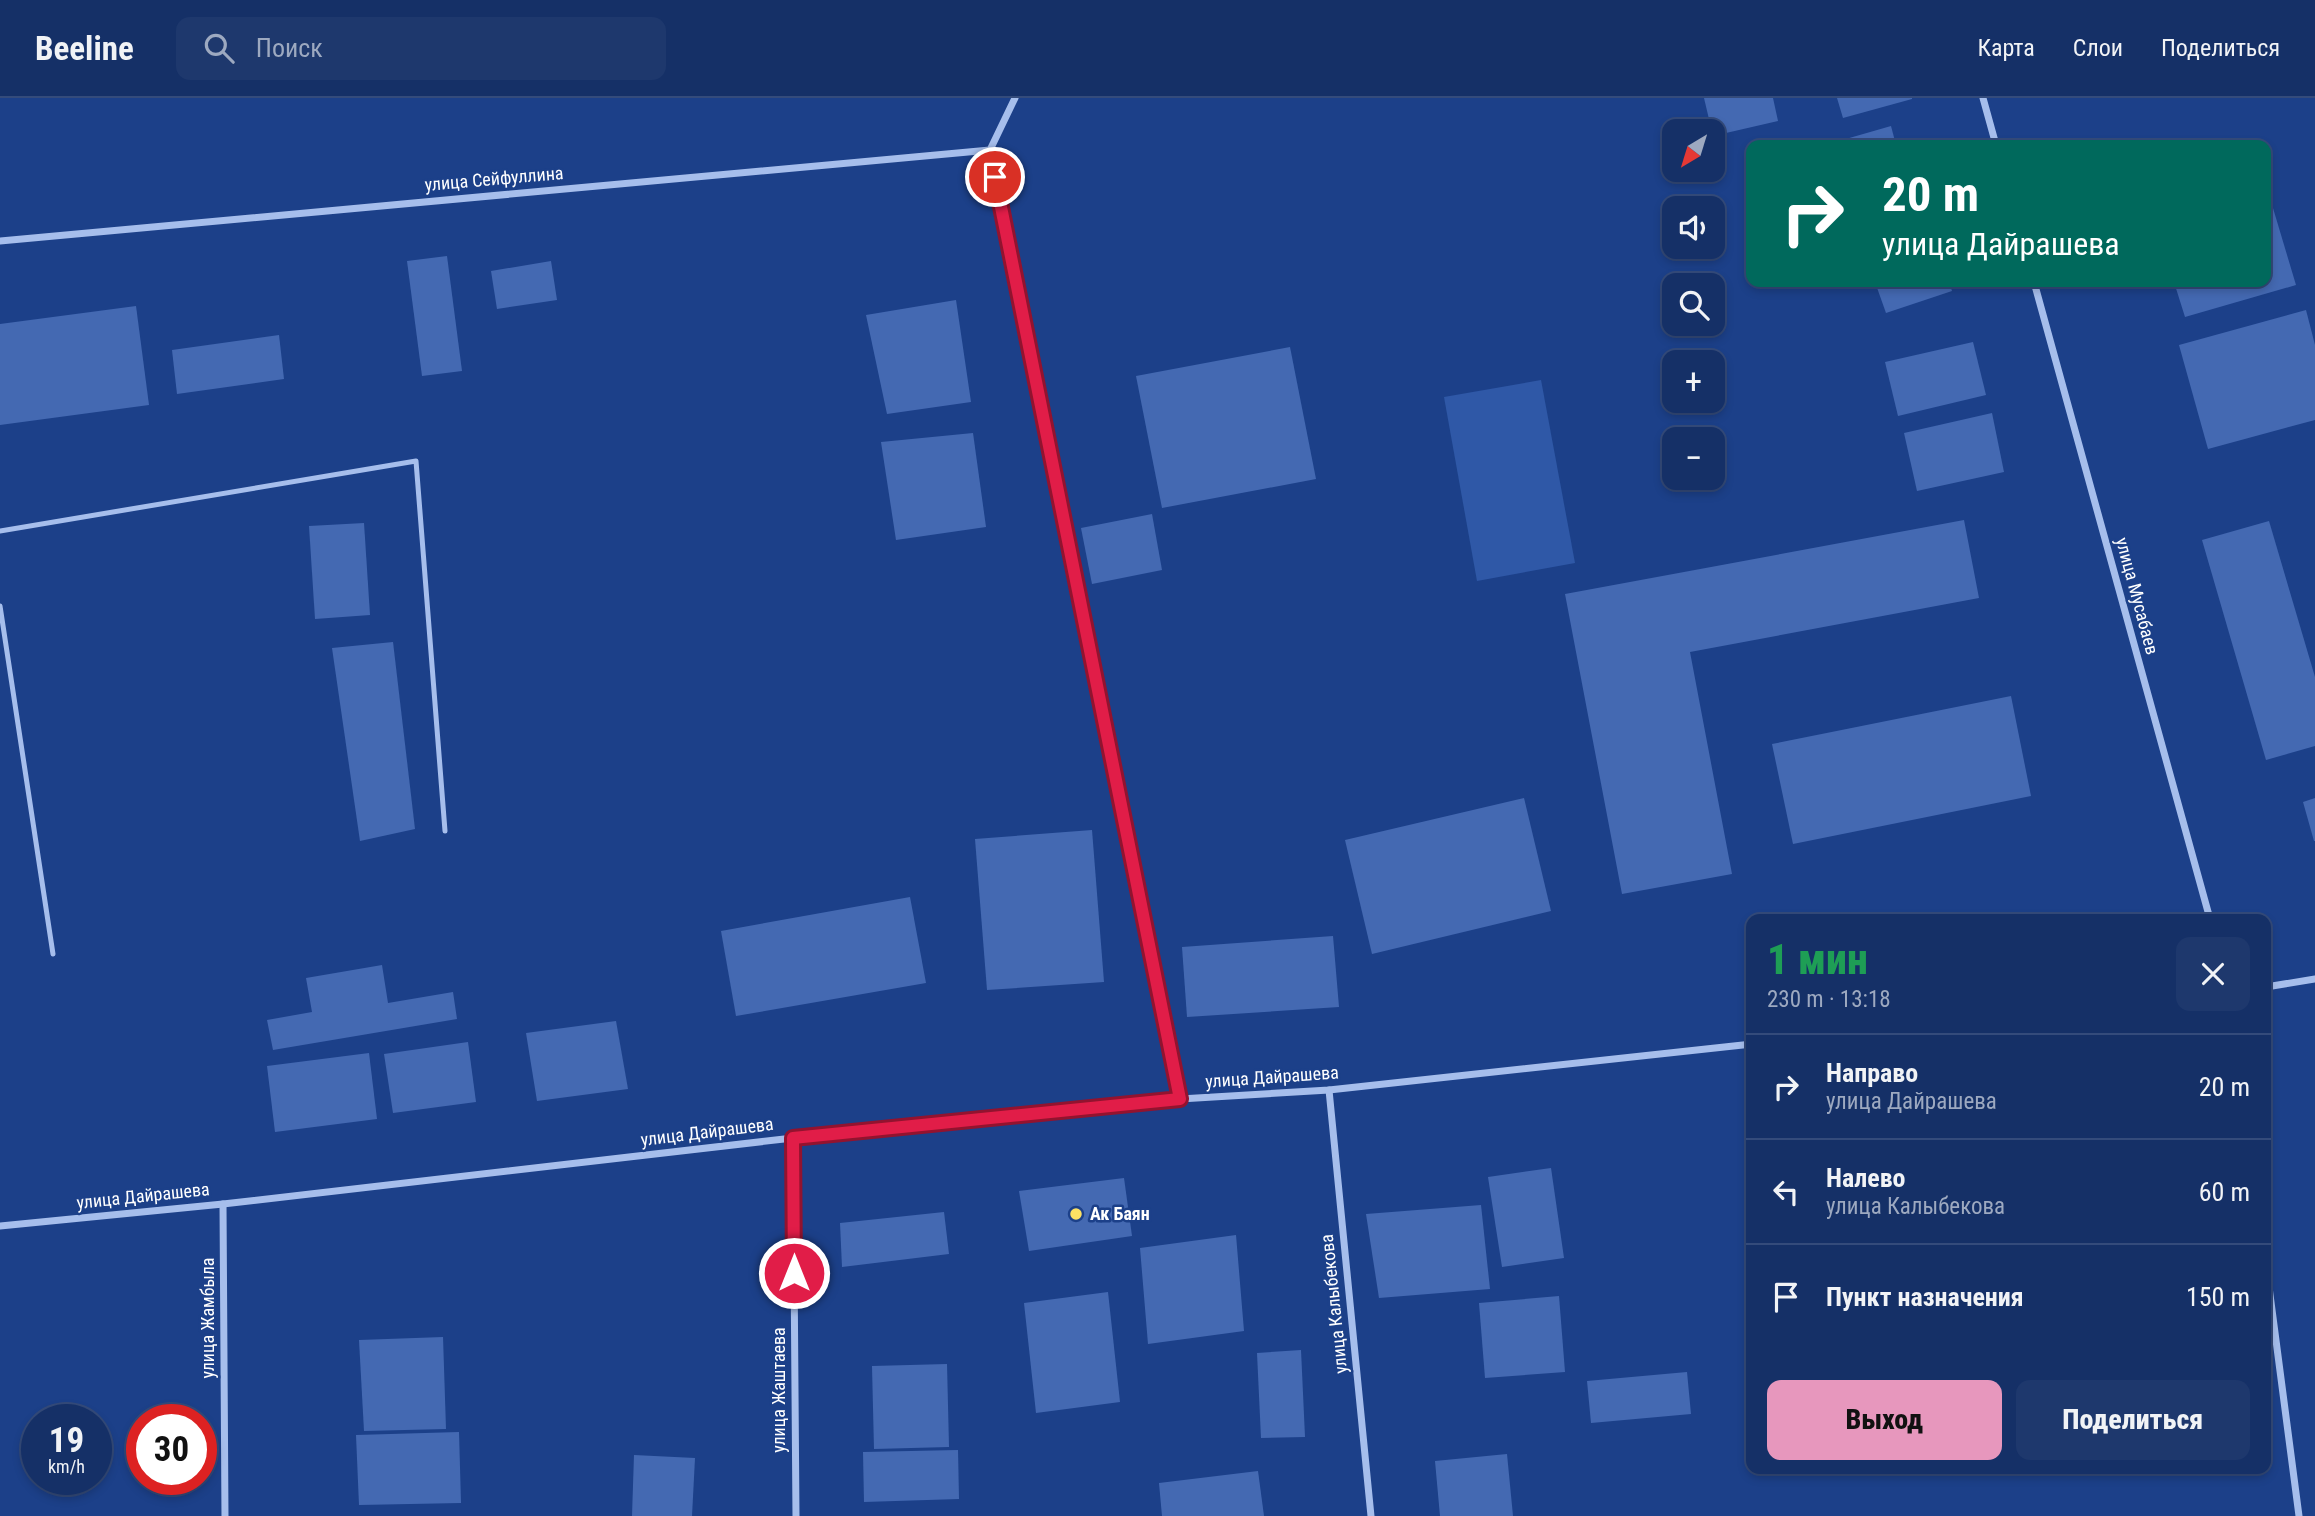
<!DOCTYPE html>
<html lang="ru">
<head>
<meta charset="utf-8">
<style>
	:root { --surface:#153067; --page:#1e386d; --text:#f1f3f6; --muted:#9da9c0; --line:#344b7b; --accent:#e797bd }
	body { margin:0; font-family:"Roboto Condensed",sans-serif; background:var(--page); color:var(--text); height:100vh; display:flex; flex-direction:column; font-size:26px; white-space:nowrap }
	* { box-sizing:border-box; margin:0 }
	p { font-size:23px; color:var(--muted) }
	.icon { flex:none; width:38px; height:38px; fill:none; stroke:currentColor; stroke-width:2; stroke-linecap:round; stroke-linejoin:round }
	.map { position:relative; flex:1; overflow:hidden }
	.drawer { position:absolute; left:1746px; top:816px; width:525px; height:560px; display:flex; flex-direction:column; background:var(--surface); border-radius:14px; box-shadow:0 4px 10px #0003,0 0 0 2px var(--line) }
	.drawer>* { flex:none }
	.hud { position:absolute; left:1746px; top:42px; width:525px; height:147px; border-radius:14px; box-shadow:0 4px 10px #0003,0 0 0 2px var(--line); background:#00695c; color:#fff; overflow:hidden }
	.needle { width:46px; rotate:218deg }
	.controls { position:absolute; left:1662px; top:21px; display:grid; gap:14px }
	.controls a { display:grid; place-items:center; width:63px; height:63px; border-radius:14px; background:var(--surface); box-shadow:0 4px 10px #0003,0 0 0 2px var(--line); font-size:35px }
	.speed { position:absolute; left:21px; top:1306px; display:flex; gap:14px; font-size:35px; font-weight:700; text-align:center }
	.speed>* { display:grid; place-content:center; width:91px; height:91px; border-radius:50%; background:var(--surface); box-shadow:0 4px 10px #0003,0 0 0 2px var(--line); line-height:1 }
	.speed small { font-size:18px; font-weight:400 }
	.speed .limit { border:10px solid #d22; background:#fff; color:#111 }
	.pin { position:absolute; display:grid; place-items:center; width:60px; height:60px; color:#fff; margin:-30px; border:4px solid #fff; border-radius:50%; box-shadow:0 2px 7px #0007 }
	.me { position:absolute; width:77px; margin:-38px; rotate:0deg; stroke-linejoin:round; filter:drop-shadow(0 0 5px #0008) }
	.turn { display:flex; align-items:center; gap:24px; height:147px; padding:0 21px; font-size:32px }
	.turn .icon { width:91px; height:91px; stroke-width:2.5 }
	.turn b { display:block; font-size:49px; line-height:60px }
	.round { display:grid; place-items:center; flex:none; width:74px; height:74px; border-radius:14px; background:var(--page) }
	.headline { display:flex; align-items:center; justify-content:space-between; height:119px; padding:0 21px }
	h1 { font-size:42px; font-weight:800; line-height:52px; color:#1e9e55 }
	.button { display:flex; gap:14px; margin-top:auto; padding:14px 21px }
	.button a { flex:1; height:80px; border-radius:14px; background:var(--accent); color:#111; font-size:28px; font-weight:800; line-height:80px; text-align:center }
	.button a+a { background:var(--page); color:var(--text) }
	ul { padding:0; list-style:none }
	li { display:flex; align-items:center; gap:21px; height:105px; padding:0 21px; border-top:2px solid var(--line) }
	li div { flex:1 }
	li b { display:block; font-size:26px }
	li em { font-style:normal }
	header { display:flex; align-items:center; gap:42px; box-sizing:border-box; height:98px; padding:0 35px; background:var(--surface); border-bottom:2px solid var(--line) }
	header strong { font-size:33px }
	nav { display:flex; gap:38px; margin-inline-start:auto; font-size:24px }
	.search { width:490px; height:63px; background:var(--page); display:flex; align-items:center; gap:18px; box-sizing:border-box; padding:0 24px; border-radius:14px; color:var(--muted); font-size:26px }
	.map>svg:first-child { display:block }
	.green { fill:#2f58a7 }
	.building { fill:#4469b2 }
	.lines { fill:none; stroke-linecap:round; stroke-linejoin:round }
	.lane { stroke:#a6beec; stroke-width:5 }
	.street { stroke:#a6beec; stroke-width:7 }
	.route-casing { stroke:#92132f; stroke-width:18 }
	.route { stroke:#e11d48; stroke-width:12 }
	.poi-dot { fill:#fde163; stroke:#1c4089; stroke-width:2.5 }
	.labels { text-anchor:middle; stroke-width:5; stroke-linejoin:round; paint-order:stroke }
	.street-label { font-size:18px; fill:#fff; stroke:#1c4089 }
	.poi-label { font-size:18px; font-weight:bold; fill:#fff; stroke:#1c4089; text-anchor:start }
</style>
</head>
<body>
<header>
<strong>Beeline</strong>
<div class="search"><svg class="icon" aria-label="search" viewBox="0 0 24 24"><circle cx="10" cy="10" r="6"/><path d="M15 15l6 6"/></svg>Поиск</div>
<nav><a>Карта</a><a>Слои</a><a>Поделиться</a></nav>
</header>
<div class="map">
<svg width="2315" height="1418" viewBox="0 0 2315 1418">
	<rect width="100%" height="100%" fill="#1c4089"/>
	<polygon class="green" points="1541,282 1575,465 1477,483 1444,299"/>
	<g class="building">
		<polygon points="1704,0 1773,0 1778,23 1713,38"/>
		<polygon points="1837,0 1912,0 1912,1 1843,20"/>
		<polygon points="1891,28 1896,47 1825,47"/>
		<polygon points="2267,90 2296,187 2185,219 2174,184 2266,184"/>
		<polygon points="447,158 462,273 422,278 407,163"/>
		<polygon points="551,163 557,202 497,211 491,173"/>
		<polygon points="1875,184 1949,184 1952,193 1886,215"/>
		<polygon points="956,202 971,304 887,316 866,217"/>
		<polygon points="136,208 149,307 0,327 0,226"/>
		<polygon points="2306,212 2315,247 2315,322 2208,351 2179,247"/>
		<polygon points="279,237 284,281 177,296 172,252"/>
		<polygon points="1973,244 1986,297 1898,318 1885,264"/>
		<polygon points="1290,249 1316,381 1162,410 1136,278"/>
		<polygon points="1992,315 2004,374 1917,393 1904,335"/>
		<polygon points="973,335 986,429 896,442 881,344"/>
		<polygon points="1152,416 1162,472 1092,486 1081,430"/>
		<polygon points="1964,422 1979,500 1690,554 1732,776 1622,796 1565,496"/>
		<polygon points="2269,423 2315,579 2315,648 2266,662 2202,442"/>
		<polygon points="364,425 370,517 315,521 309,428"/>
		<polygon points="393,544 415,731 360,743 332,550"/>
		<polygon points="2011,598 2031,698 1793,746 1772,646"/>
		<polygon points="1524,700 1551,813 1372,856 1345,742"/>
		<polygon points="2315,700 2315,743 2314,743 2303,704"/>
		<polygon points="1092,732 1104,884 987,892 975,741"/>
		<polygon points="910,799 926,885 736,918 721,833"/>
		<polygon points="1333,838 1339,909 1187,919 1182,849"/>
		<polygon points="382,867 388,905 453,894 457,921 273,952 267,922 312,914 306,880"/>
		<polygon points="616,923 628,991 537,1003 526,935"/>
		<polygon points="468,944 476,1004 393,1015 384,956"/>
		<polygon points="369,955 377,1021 275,1034 267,968"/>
		<polygon points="1551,1070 1564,1160 1502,1169 1488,1079"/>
		<polygon points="1124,1080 1132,1138 1029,1153 1019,1093"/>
		<polygon points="1481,1107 1490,1191 1379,1200 1366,1116"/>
		<polygon points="944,1114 949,1156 842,1169 840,1125"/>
		<polygon points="1236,1137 1244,1233 1148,1246 1140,1150"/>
		<polygon points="1108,1194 1120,1304 1036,1315 1024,1205"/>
		<polygon points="1559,1198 1565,1274 1485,1280 1479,1205"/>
		<polygon points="443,1239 446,1331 364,1333 359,1242"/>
		<polygon points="1301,1252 1305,1339 1261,1340 1257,1255"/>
		<polygon points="947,1266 949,1349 874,1351 872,1268"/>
		<polygon points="1687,1274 1691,1316 1591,1325 1587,1283"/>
		<polygon points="459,1334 461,1405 359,1407 356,1337"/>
		<polygon points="958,1352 959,1401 864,1404 863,1354"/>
		<polygon points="1507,1356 1513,1418 1440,1418 1435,1363"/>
		<polygon points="634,1357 695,1360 692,1418 632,1418"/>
		<polygon points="1258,1373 1264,1418 1162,1418 1159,1385"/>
	</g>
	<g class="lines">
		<g class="lane">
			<polyline points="0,433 416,363 445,733"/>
			<polyline points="0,508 53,856"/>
		</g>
		<g class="street">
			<polyline points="1015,0 990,52 1180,1001"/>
			<polyline points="1983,0 1996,47"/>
			<polyline points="0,143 990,52"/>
			<polyline points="2034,184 2210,821"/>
			<polyline points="2266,889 2315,881"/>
			<polyline points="1329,992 1371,1418"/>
			<polyline points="793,1040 796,1418"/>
			<polyline points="223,1106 225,1418"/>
			<polyline points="0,1128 223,1106 793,1040 1180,1001 1329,992 1752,946"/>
			<polyline points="2266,1166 2299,1418"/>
		</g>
	</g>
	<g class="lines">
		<g class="route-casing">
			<polyline id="route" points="794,1175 793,1040 1180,1001 995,79"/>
		</g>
		<use href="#route" class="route"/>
	</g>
	<circle class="poi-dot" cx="1076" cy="1116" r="7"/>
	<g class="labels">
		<g class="street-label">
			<text transform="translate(494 81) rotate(-5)" y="6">улица Сейфуллина</text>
			<text transform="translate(2137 498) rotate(75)" y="6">улица Мусабаев</text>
			<text transform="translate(1272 979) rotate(-4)" y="6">улица Дайрашева</text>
			<text transform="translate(707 1034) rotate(-7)" y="6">улица Дайрашева</text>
			<text transform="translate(143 1098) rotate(-6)" y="6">улица Дайрашева</text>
			<text transform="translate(1334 1206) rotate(-96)" y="6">улица Калыбекова</text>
			<text transform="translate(208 1220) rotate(-90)" y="6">улица Жамбыла</text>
			<text transform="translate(779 1292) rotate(-90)" y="6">улица Жаштаева</text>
		</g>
		<g class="poi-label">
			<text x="1090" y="1122">Ак Баян</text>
		</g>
	</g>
</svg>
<div class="controls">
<a><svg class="needle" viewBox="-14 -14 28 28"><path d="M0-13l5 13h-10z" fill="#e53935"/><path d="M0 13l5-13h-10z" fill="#9da9c0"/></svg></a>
<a><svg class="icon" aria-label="sound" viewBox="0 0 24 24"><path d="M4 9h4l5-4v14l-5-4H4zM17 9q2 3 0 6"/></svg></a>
<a><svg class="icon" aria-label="search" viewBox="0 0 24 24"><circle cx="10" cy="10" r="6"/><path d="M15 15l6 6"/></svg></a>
<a>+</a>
<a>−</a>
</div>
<div class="speed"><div>19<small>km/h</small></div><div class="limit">30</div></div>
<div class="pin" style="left:995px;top:79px;background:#d93025"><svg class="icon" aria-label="arrive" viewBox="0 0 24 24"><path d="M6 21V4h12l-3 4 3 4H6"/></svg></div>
<svg class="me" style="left:794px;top:1175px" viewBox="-20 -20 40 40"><circle r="17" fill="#e11d48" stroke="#fff" stroke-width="3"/><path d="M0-11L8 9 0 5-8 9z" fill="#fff"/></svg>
<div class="hud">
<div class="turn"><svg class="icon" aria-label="right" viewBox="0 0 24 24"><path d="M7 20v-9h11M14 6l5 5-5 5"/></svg><div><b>20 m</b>улица Дайрашева</div></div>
</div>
<section class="drawer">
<div class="headline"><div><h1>1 мин</h1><p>230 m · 13:18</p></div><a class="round"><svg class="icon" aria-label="close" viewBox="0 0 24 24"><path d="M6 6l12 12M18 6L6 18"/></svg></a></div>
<ul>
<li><svg class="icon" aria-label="right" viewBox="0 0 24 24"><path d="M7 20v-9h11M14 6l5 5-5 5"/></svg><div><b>Направо</b><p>улица Дайрашева</p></div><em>20 m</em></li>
<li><svg class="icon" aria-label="left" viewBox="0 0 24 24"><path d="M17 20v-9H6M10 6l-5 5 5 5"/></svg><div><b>Налево</b><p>улица Калыбекова</p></div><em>60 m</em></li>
<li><svg class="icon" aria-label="arrive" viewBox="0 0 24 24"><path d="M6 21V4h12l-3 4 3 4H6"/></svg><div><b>Пункт назначения</b></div><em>150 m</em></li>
</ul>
<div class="button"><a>Выход</a><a>Поделиться</a></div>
</section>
</div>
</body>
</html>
